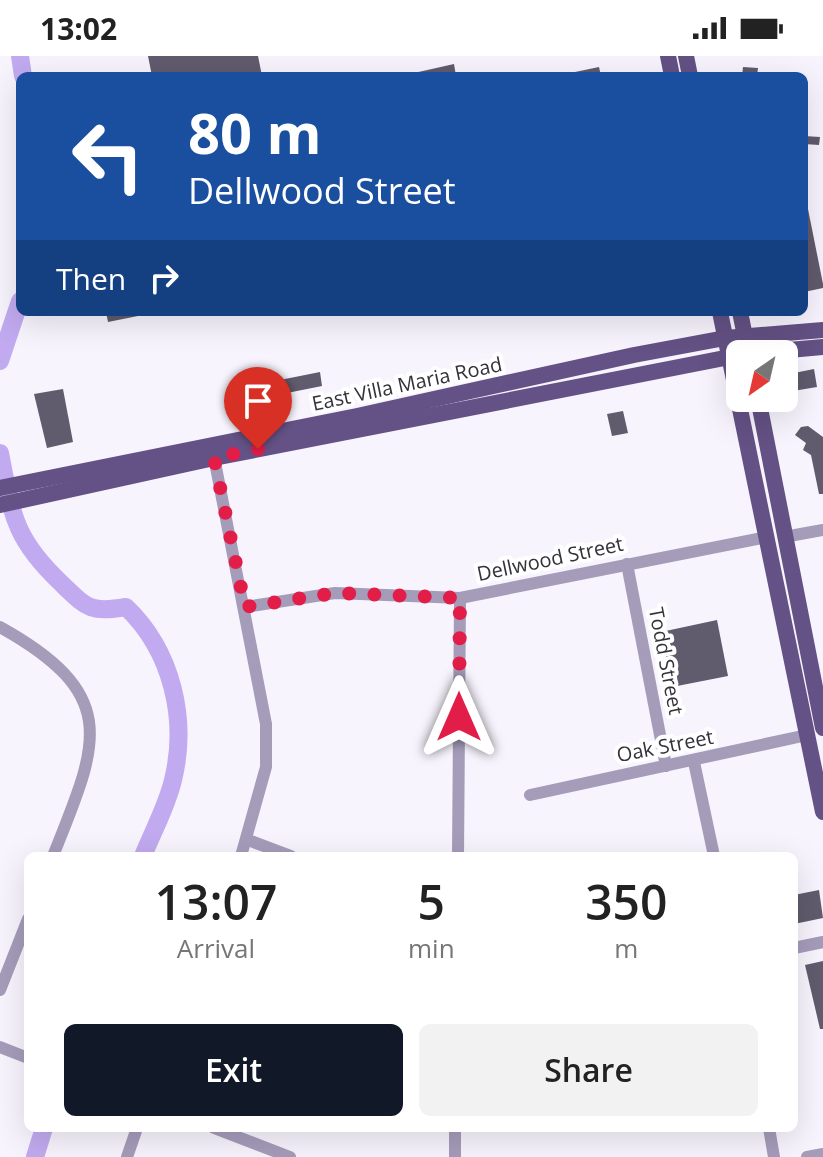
<!DOCTYPE html>
<html lang="en">
<head>
<meta charset="utf-8">
<style>
	:root { --surface:#fff; --page:#f2f2f2; --text:#222; --muted:#767676; --accent:#111827 }
	body { margin:0; font-family:"Open Sans",sans-serif; background:var(--page); color:var(--text); height:100vh; display:flex; flex-direction:column; font-size:30px; white-space:nowrap }
	* { box-sizing:border-box; margin:0 }
	p { font-size:26px; color:var(--muted) }
	.icon { flex:none; width:44px; height:44px; fill:none; stroke:currentColor; stroke-width:2; stroke-linecap:round; stroke-linejoin:round }
	.map { position:relative; flex:1; overflow:hidden }
	.details { position:absolute; left:24px; top:796px; width:774px; height:280px; display:flex; flex-direction:column; background:var(--surface); border-radius:12px; box-shadow:0 8px 32px #0002 }
	.details>* { flex:none }
	.guide { position:absolute; left:16px; top:16px; width:792px; height:244px; border-radius:12px; box-shadow:0 8px 32px #0002; background:#1a4fa0; color:#fff; overflow:hidden }
	.needle { width:52px; rotate:214deg }
	.controls { position:absolute; left:726px; top:284px; display:grid; gap:16px }
	.controls a { display:grid; place-items:center; width:72px; height:72px; border-radius:12px; background:var(--surface); box-shadow:0 8px 32px #0002; font-size:40px }
	.pin { position:absolute; display:grid; place-items:center; width:68px; height:68px; color:#fff; margin:-82px -34px; border-radius:50% 50% 50% 0; rotate:-45deg; box-shadow:0 0 8px #0007 }
	.pin .icon { rotate:45deg }
	.me { position:absolute; width:88px; margin:-44px; rotate:0deg; stroke-linejoin:round; filter:drop-shadow(0 0 6px #0008) }
	.turn { display:flex; align-items:center; gap:28px; height:168px; padding:0 40px; font-size:36px }
	.turn .icon { width:104px; height:104px; stroke-width:2.5 }
	.turn b { display:block; font-size:56px; line-height:68px }
	.then { display:flex; align-items:center; height:76px; padding:0 40px; background:#0003; gap:16px; font-size:30px }
	.eta { display:flex; justify-content:space-evenly; align-items:center; height:136px; text-align:center }
	.eta b { font-size:48px; font-weight:600; line-height:56px }
	.cta { display:flex; gap:16px; margin-top:auto; padding:16px 40px }
	.cta a { flex:1; height:92px; border-radius:12px; background:var(--accent); color:#fff; font-size:32px; font-weight:600; line-height:92px; text-align:center }
	.cta a+a { background:var(--page); color:var(--text) }
	.status { display:flex; justify-content:space-between; align-items:center; height:56px; padding:0 40px; background:var(--surface); direction:ltr }
	.status svg { height:22px; fill:currentColor }
	.map>svg:first-child { display:block }
	.lines { fill:none; stroke-linecap:round; stroke-linejoin:round }
	.river { stroke:#c1aaef; stroke-width:18 }
	.building { fill:#605b6d }
	.minor { stroke:#a59cba; stroke-width:12 }
	.major { stroke:#645185; stroke-width:16 }
	.route { stroke:#e11d48; stroke-width:14; stroke-dasharray:0 25.2 }
	.labels { text-anchor:middle; stroke-width:8; stroke-linejoin:round; paint-order:stroke }
	.street-label { font-size:20px; fill:#333139; stroke:#fff }
</style>
</head>
<body>
<div class="status"><b>13:02</b><svg viewBox="0 0 49 12"><path d="M0 12V9h3v3zM5 12V6h3v6zM10 12V3h3v9zM15 12V0h3v12zM26 1h20v11H26zM47 4h2v5h-2z"/></svg></div>
<div class="map">
<svg width="823" height="1101" viewBox="0 0 823 1101">
	<rect width="100%" height="100%" fill="#f7f4fd"/>
	<g class="lines">
		<g class="river">
			<polyline points="20,0 23,20"/>
			<polyline points="0,305 20,245"/>
			<path d="M0 397C12 459 14 483 62 528 87 552 90 557 126 551 172 595 188 663 173 724 167 750 153 775 143 800"/>
			<polyline points="35,1101 44,1072"/>
		</g>
	</g>
	<g class="building">
		<polygon points="148,0 258,0 262,20 152,20"/>
		<polygon points="454,8 456,20 414,20 414,17"/>
		<polygon points="599,11 601,20 575,20 575,16"/>
		<polygon points="743,11 758,12 757,20 742,20"/>
		<polygon points="804,80 820,81 819,89 804,88"/>
		<polygon points="804,153 808,153 823,228 823,232 804,236"/>
		<polygon points="106,256 138,256 138,260 108,266"/>
		<polygon points="814,313 817,331 793,335 789,318"/>
		<polygon points="320,316 322,330 267,341 265,327"/>
		<polygon points="63,333 73,386 47,392 34,338"/>
		<polygon points="623,355 628,377 612,380 607,358"/>
		<polygon points="808,370 823,381 823,438 819,438 811,399 803,394 806,387 795,379 801,371"/>
		<polygon points="717,564 728,620 672,631 661,576"/>
		<polygon points="819,834 823,862 794,868 794,839"/>
		<polygon points="823,905 823,973 820,973 805,909"/>
	</g>
	<g class="lines">
		<g class="minor">
			<polyline points="213,396 266,668 266,711 241,800"/>
			<polyline points="784,481 823,474"/>
			<polyline points="627,508 666,710"/>
			<polyline points="245,551 335,537 460,542 767,481"/>
			<path d="M0 571C124 640 97 689 53 800"/>
			<polyline points="694,706 714,800"/>
			<polyline points="530,739 807,679"/>
			<polyline points="248,784 291,800"/>
			<polyline points="458,800 460,542"/>
			<polyline points="794,892 823,886"/>
			<polyline points="0,934 28,863"/>
			<polyline points="0,991 28,1002"/>
			<polyline points="214,1072 290,1101"/>
			<polyline points="455,1072 455,1101"/>
			<polyline points="769,1072 774,1101"/>
			<polyline points="127,1101 137,1072"/>
			<polyline points="807,1101 823,1098"/>
		</g>
		<g class="major">
			<polyline points="668,0 672,20"/>
			<polyline points="686,0 690,20"/>
			<polyline points="720,256 823,756"/>
			<polyline points="740,256 747,290"/>
			<polyline points="744,298 823,291"/>
			<polyline points="758,342 823,672"/>
			<polyline points="0,432 357,360 634,299 725,282 823,274"/>
			<polyline points="0,449 214,402 740,299"/>
		</g>
	</g>
	<g class="lines">
		<polyline class="route" points="258,393 214,402 245,551 335,537 460,542 459,661"/>
	</g>
	<g class="labels">
		<g class="street-label">
			<text transform="translate(407 328) rotate(-12)" y="7">East Villa Maria Road</text>
			<text transform="translate(550 503) rotate(-12)" y="7">Dellwood Street</text>
			<text transform="translate(666 605) rotate(79)" y="7">Todd Street</text>
			<text transform="translate(665 690) rotate(-11)" y="7">Oak Street</text>
		</g>
	</g>
</svg>
<div class="controls">
<a><svg class="needle" viewBox="-14 -14 28 28"><path d="M0-13l5 13h-10z" fill="#e53935"/><path d="M0 13l5-13h-10z" fill="#767676"/></svg></a>
</div>
<div class="pin" style="left:258px;top:393px;background:#d93025"><svg class="icon" aria-label="arrive" viewBox="0 0 24 24"><path d="M6 21V4h12l-3 4 3 4H6"/></svg></div>
<svg class="me" style="left:459px;top:661px" viewBox="-20 -20 40 40"><path d="M0-17L14 15 0 8-14 15z" fill="#e11d48" stroke="#fff" stroke-width="4"/></svg>
<div class="guide">
<div class="turn"><svg class="icon" aria-label="left" viewBox="0 0 24 24"><path d="M17 20v-9H6M10 6l-5 5 5 5"/></svg><div><b>80 m</b>Dellwood Street</div></div>
<div class="then">Then<svg class="icon" aria-label="right" viewBox="0 0 24 24"><path d="M7 20v-9h11M14 6l5 5-5 5"/></svg></div>
</div>
<section class="details">
<div class="eta">
<div><b>13:07</b><p>Arrival</p></div>
<div><b>5</b><p>min</p></div>
<div><b>350</b><p>m</p></div>
</div>
<div class="cta"><a>Exit</a><a>Share</a></div>
</section>
</div>
</body>
</html>
